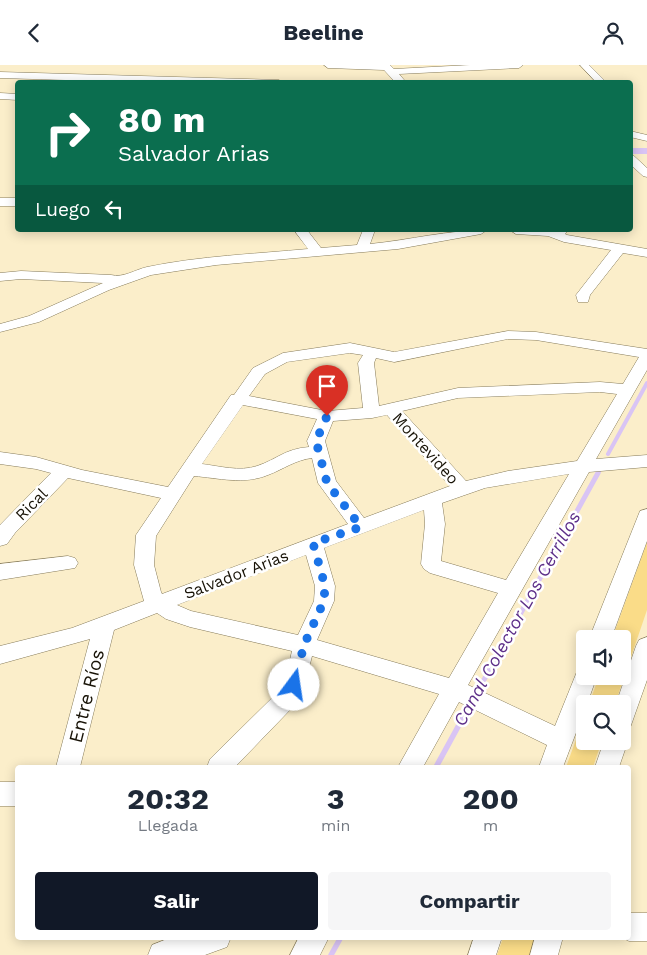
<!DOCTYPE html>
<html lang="es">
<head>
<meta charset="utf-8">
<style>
	:root { --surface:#fff; --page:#f6f6f7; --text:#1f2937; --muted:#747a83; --accent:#111827 }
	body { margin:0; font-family:"Work Sans",sans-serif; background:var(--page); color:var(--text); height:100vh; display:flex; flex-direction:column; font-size:19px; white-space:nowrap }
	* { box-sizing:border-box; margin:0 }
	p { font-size:16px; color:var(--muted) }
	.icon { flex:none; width:28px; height:28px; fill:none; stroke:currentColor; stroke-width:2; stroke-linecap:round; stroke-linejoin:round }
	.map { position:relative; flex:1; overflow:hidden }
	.details { position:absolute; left:15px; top:700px; width:616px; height:175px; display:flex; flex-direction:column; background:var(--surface); border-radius:5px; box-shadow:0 2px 12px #0003 }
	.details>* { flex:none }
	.banner { position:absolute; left:15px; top:15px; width:618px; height:152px; border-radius:5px; box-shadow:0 2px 12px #0003; background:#0b6e4f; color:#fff; overflow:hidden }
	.buttons { position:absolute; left:576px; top:565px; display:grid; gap:10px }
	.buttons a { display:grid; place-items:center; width:55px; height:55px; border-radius:5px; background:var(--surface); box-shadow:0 2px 12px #0003; font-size:25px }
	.pin { position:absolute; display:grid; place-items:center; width:42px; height:42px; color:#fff; margin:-51px -21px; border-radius:50% 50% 50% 0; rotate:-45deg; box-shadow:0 0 5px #0007 }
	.pin .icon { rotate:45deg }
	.me { position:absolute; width:55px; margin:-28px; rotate:14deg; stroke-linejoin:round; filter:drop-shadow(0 0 4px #0008) }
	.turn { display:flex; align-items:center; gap:18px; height:105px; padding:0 20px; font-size:22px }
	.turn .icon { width:65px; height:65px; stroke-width:2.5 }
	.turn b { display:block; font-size:35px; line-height:42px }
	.then { display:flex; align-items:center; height:48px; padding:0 20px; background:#0003; gap:10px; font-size:19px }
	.eta { display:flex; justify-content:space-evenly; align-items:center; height:85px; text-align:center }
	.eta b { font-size:30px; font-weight:700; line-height:35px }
	.action { display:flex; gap:10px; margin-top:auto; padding:10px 20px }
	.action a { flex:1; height:58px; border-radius:5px; background:var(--accent); color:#fff; font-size:20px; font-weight:700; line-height:58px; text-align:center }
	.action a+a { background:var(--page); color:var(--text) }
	header { display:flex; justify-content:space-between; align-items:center; height:65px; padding:0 20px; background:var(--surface); font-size:22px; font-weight:700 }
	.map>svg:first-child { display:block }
	.green { fill:#fadc88 }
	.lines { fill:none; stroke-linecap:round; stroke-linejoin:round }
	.stream-far2 { stroke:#d9c4f4; stroke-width:4 }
	.stream-far1 { stroke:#d9c4f4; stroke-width:5 }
	.stream { stroke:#d9c4f4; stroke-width:5.5 }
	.canal { fill:#d9c4f4; fill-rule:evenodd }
	.minor-casing { stroke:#867b5a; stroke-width:1 }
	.minor { fill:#fff; fill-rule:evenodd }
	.route { stroke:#1a73e8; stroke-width:9; stroke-dasharray:0 16.2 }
	.labels { text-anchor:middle; stroke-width:5; stroke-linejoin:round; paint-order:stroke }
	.street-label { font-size:16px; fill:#181307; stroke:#fff }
	.water-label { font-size:18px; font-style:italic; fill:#5d2f89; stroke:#fff }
	.near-street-label { font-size:19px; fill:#181307; stroke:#fff }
</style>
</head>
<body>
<header><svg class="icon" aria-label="back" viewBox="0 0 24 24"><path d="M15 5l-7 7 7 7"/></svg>Beeline<svg class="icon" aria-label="person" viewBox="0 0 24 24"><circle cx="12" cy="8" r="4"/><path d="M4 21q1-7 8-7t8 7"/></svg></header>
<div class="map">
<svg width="647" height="890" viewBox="0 0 647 890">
	<rect width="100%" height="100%" fill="#fbeeca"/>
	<g class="green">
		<polygon points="647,477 647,545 615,639 589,639 599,611 622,611 622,574 612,574"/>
		<polygon points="585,650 585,676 602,676 593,702 566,702"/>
		<polygon points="503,873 536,873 530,890 497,890"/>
	</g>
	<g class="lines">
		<g class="stream-far2">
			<polyline points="608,389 647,318"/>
			<polyline points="597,410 599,406"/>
		</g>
		<polyline class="stream-far1" points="480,622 598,408"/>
		<g class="stream">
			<polyline points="476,629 480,621"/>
			<polyline points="436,702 471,638"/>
			<polyline points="331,890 341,872"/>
		</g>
		<rect class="canal" x="630" y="83" width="17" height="6"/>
		<g class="minor-casing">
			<g id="minor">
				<polygon points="324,0 390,0 394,4 470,0 523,0 519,3 399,9 405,16 404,18 396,18 384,5 328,3"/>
				<polygon points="580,0 589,0 607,18 597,18"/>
				<polygon points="0,7 279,15 283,18 164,18 0,13"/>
				<polygon points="0,28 18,29 18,35 0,34"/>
				<polygon points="630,66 647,70 647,76 630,72"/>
				<polygon points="630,90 634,91 647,103 647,112 643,111 630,99"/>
				<rect x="0" y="133" width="18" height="8"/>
				<path d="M294 165H307L321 183 357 180 363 165H375L370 179C410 175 448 165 487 165L481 169 398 184 216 200 151 210 109 225 39 257 0 267V259L29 251 103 218 21 214 0 216V208L21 206 111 210C124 213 134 205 147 202 200 191 255 189 308 184Z"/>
				<polygon points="510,165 568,165 565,169 567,170 647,184 647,192 623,188 590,230 588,237 578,237 576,230 611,185 564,177 548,171 516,169"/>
				<path d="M508 266 536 267 647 284V305L596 394 647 390V402L589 407 468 620 555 661 578 604 585 602V611H597L587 639H585V644L563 702H539L547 680 459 637 423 702H398L439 629 312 591 303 627 289 646 235 702H207L210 694 273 632 285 616 292 586 190 562 166 554 157 548 114 565 80 702H56L90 574 0 599V581L72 563 144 536 134 500 136 470 161 433 68 413 15 468 7 479 0 481V460L51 408 36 404 0 399V387L36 392 82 405 168 422 231 330H234L253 303 283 288 350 278 394 287ZM508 274 536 275 639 292 623 319 600 317 458 323 379 341 374 298 376 293 394 297ZM350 288 363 290 358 298 363 343 327 346 249 331 265 309 287 297ZM600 327 617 329 577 396 508 406 466 416 402 346 458 333ZM243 340 317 354 307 376 309 382C284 384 278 394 257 401 240 407 219 401 202 399ZM387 350 450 421 364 453 336 416 325 376 333 356 372 353ZM312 393 318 418 348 459 162 529 161 527 154 500 156 471 194 411C218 413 244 420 268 410 284 404 295 395 312 393ZM569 409 506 515 441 496 445 459 442 438 485 423ZM424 445 425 459 421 499 424 504 430 508 498 528 449 613 317 575 334 536 335 521 324 483ZM306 490 315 521 314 536 298 570 191 546 177 540Z"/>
				<polygon points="647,444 647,476 611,574 589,574 638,451 640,446"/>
				<polygon points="68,491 75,493 78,498 75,503 0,515 0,499"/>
				<polygon points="647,572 647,615 630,663 622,666 622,639 616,639 636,581 639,575"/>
				<polygon points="622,668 628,676 619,702 595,702 604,676 622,676"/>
				<rect x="0" y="717" width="18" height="24"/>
				<polygon points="629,848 647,848 647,876 629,876 621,872 629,872"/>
				<polygon points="172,872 231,872 227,882 205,890 148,890 152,880"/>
				<polygon points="299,872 329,872 320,890 290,890"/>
				<polygon points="474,872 502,872 496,890 468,890"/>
				<polygon points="535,872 563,872 558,890 530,890"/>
			</g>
		</g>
		<use href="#minor" class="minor"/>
	</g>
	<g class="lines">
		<polyline class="route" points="294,620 304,580 324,536 325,521 313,478 361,462 327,418 316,376 327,351"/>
	</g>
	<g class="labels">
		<g class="street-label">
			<text transform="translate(426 383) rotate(48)" y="6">Montevideo</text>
			<text transform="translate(31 439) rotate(-45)" y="6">Rical</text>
			<text transform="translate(236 509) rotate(-21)" y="6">Salvador Arias</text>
		</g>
		<g class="water-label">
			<text transform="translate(517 554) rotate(-61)" y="6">Canal Colector Los Cerrillos</text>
		</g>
		<g class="near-street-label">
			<text transform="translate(86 631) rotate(-76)" y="7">Entre Ríos</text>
		</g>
	</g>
</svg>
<div class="buttons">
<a><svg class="icon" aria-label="sound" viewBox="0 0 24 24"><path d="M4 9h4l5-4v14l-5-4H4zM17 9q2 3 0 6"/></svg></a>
<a><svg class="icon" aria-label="search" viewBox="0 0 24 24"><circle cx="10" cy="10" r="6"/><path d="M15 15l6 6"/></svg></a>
</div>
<div class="pin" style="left:327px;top:351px;background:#d93025"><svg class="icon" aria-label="arrive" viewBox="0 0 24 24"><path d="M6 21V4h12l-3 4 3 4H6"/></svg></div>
<svg class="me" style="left:294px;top:620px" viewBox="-20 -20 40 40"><circle r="19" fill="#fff"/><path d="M0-13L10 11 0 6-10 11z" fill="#1a73e8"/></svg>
<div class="banner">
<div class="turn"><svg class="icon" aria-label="right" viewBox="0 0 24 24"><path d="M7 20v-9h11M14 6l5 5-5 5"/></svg><div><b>80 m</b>Salvador Arias</div></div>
<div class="then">Luego<svg class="icon" aria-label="left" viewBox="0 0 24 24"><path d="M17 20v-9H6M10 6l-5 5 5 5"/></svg></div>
</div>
<section class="details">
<div class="eta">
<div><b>20:32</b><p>Llegada</p></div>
<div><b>3</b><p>min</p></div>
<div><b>200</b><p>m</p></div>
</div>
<div class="action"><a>Salir</a><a>Compartir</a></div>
</section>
</div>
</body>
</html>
